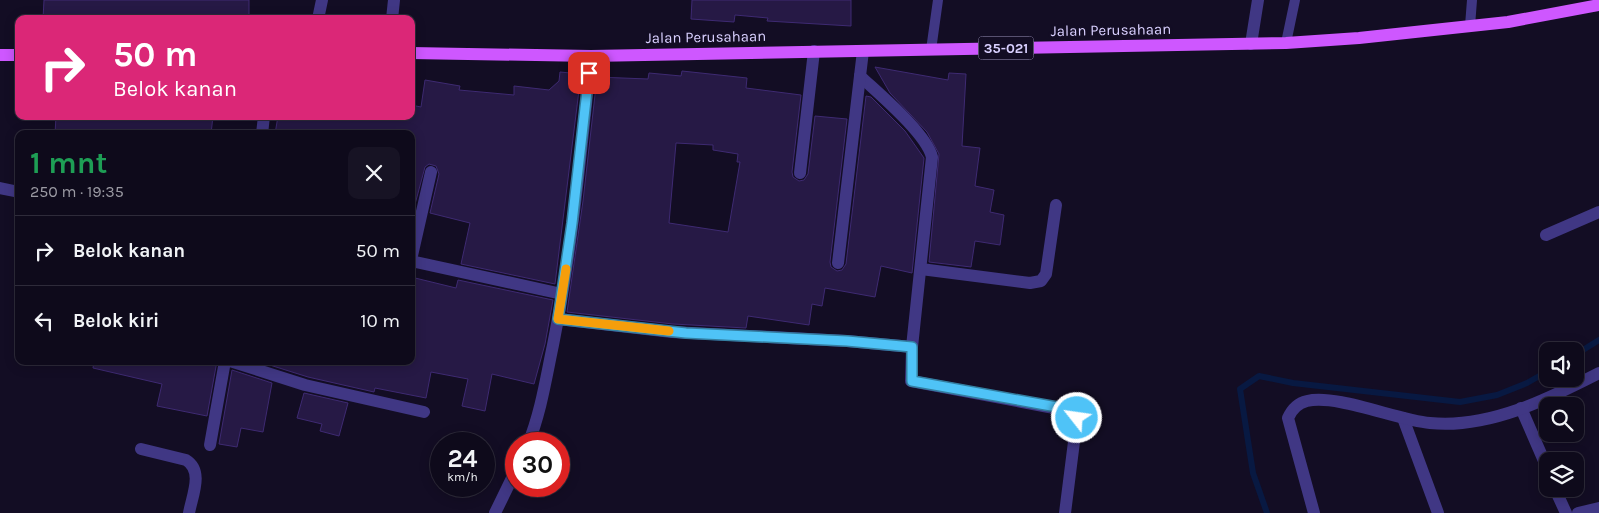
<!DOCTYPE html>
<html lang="id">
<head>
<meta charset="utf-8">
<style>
	:root { --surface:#0e0a1b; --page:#171324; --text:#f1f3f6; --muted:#9b9aa3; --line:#2e2b3a }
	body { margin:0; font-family:Karla,sans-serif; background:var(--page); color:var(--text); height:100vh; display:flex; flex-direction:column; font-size:19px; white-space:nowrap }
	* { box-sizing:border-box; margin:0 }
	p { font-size:16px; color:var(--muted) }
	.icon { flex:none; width:28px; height:28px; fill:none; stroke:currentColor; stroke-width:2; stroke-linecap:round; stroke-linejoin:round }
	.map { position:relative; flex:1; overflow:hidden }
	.sheet { position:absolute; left:15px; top:130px; width:400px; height:235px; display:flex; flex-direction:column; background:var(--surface); border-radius:10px; box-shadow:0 2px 12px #0003,0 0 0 1px var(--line) }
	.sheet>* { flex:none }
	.top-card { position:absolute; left:15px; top:15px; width:400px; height:105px; border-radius:10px; box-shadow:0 2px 12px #0003,0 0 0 1px var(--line); background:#db2777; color:#fff; overflow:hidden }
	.tools { position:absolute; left:1539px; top:342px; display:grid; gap:10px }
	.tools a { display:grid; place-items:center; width:45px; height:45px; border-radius:10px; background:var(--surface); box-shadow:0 2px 12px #0003,0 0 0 1px var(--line); font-size:25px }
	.speed { position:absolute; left:430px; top:432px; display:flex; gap:10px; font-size:25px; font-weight:700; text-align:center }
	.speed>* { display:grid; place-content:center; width:65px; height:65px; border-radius:50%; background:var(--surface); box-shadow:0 2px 12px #0003,0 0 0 1px var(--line); line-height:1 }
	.speed small { font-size:12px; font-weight:400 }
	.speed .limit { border:8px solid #d22; background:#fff; color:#111 }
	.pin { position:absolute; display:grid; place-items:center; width:42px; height:42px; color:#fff; margin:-21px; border-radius:10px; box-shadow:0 2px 8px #0006 }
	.me { position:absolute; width:55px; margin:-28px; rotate:300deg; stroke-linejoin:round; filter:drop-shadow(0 0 4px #0008) }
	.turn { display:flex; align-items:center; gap:18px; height:105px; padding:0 15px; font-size:22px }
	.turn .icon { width:65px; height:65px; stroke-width:2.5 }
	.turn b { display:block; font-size:35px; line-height:42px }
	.round { display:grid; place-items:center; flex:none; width:52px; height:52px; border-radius:10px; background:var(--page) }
	.head { display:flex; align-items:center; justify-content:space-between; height:85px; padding:0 15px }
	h1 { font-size:30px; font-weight:700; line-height:38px; color:#1e9e55 }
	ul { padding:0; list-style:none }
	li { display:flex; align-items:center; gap:15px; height:70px; padding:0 15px; border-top:1px solid var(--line) }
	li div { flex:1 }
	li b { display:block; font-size:19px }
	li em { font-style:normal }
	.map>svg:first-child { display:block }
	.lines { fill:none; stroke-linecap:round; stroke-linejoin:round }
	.stream { stroke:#081942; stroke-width:6 }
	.building { fill:#261945; stroke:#3e2a72; fill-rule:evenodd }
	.lane { stroke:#403784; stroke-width:10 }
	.street { stroke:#403784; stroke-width:12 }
	.primary { stroke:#ce57ff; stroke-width:12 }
	.route-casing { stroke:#337fa1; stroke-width:12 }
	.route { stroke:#4fc3f7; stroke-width:9 }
	.slow { stroke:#f59e0b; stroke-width:9 }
	.labels { text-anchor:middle; stroke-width:5; stroke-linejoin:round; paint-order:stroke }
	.shield { fill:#130d24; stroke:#9e96bd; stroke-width:1 }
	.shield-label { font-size:14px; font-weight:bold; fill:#d9d0ff }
	.street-label { font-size:15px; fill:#d9d0ff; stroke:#130d24 }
</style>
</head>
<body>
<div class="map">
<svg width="1599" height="513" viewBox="0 0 1599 513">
	<rect width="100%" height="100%" fill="#130d24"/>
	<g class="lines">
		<g class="stream">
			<polyline points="1575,355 1599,340"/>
			<polyline points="1267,513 1253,473 1240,389 1259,376 1293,383 1460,402 1497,395 1527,383 1548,371"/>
		</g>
	</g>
	<g class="building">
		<polygon points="44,0 249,0 249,19 139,19 111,16 111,18 43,19"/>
		<polygon points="692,0 851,0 851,26 767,21 768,18 735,15 734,22 691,19"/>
		<polygon points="875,67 948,80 949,73 966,74 962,146 980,148 975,186 994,190 990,212 1004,215 1000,245 975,241 971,267 929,262 939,154 927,132 890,93"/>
		<path d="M682 71 747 78 746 88 801 95 792 172 793 177 799 181 804 180 808 174 815 116 847 119 830 262 831 267 837 271 842 270 846 264 866 96 871 97 905 131 924 158 912 273 881 266 875 297 825 288 822 306 812 304 809 325 748 316 746 328 673 324 567 312 583 201 597 77 648 79 649 73 681 76ZM676 143 713 145V150L738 154 737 162H740L728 232 669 223Z"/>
		<polygon points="560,72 581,74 555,284 461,264 470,223 430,213 439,174 436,166 429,164 425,167 414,208 411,207 411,134 275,134 278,116 411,116 411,105 421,107 425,80 460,86 459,90 514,95 514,86 549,90 559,81"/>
		<polygon points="56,116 213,116 211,134 55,134"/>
		<polygon points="411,277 456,288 458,280 553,300 545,344 534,384 492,374 485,411 462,406 468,379 431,372 426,398 375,388 374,392 308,377 257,361 411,361"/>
		<polygon points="94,361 217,361 207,416 157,406 162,384 93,368"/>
		<polygon points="232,370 272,383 263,432 241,428 237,447 219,444"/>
		<polygon points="304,393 348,403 339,436 320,431 322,424 297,418"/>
	</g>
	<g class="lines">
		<g class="lane">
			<polyline points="1470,26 1472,0"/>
			<polyline points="1286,43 1295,0"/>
			<polyline points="931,50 938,0"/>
		</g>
		<g class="street">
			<polyline points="318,19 322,0"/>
			<polyline points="392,19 394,0"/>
			<polyline points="1251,44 1258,0"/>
			<path d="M863 51 860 76C878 93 926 133 932 157L912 347 911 381 1075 412 1077 418 1065 513"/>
			<polyline points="262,134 264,116"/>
			<polyline points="800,173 814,51"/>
			<polyline points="0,188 19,192"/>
			<polyline points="1546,235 1599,212"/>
			<polyline points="411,260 431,172"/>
			<polyline points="411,261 562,294"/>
			<polyline points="838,263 860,76"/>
			<polyline points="921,269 1030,283 1041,281 1046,274 1056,205"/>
			<polyline points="558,319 672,332 847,341 912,347"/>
			<polyline points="230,361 305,385 424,412"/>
			<polyline points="1521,408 1548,470"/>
			<polyline points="1403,418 1438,513"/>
			<path d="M528 444C541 412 546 378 553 345 572 249 581 152 591 56"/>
			<polyline points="210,445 225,361"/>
			<path d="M141 449 186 460C204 471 192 496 189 513"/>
			<polyline points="1555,489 1566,513"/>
			<polyline points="495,513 516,470"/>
			<path d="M1314 513 1288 418C1292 409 1298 403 1307 401 1337 394 1397 420 1430 423 1489 429 1548 399 1599 373"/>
			<polyline points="1578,513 1599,508"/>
		</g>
		<g class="primary">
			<polyline points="411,53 591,56 1286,43 1359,38 1508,22 1599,5"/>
			<polyline points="0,55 19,55"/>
		</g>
	</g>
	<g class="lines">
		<g class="route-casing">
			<polyline id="route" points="589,73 572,223 558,319 686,333 847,341 912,347 912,381 1068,409 1075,412 1077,418"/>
		</g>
		<use href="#route" class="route"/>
		<polyline class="slow" points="566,269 558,319 669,331"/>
	</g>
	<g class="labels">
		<rect class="shield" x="978.5" y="36.5" width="55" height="23" rx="4"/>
		<g class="shield-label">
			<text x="1006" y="53">35-021</text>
		</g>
		<g class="street-label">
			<text transform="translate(1111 30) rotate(-1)" y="5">Jalan Perusahaan</text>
			<text transform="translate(706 37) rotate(-1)" y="5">Jalan Perusahaan</text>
		</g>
	</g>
</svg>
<div class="tools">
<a><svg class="icon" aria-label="sound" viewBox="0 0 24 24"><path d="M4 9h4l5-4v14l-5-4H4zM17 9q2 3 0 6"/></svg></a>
<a><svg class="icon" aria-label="search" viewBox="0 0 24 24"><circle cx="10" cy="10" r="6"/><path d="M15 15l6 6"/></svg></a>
<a><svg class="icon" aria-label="layers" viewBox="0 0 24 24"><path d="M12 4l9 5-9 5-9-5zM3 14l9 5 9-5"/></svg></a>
</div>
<div class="speed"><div>24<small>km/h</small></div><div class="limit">30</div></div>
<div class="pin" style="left:589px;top:73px;background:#d93025"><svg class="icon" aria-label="arrive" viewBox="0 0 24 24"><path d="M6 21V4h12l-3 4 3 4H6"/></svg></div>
<svg class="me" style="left:1077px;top:418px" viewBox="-20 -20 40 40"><circle r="17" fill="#4fc3f7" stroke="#fff" stroke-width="3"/><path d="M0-11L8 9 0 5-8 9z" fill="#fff"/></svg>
<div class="top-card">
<div class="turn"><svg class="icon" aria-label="right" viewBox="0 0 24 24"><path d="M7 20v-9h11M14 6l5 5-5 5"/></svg><div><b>50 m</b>Belok kanan</div></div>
</div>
<section class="sheet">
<div class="head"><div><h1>1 mnt</h1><p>250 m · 19:35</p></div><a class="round"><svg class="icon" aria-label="close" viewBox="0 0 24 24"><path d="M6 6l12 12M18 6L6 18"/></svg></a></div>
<ul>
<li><svg class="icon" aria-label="right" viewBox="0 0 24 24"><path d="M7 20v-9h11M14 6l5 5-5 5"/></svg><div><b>Belok kanan</b></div><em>50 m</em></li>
<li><svg class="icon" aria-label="left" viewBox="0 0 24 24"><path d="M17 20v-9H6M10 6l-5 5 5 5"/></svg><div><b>Belok kiri</b></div><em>10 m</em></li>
</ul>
</section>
</div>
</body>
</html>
